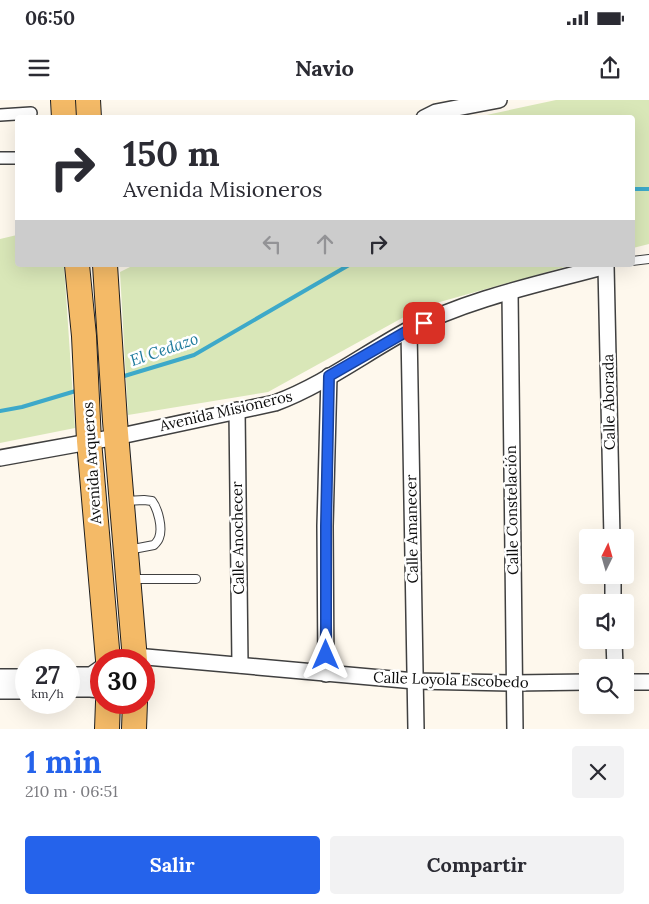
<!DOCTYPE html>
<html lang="es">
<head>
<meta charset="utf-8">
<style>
	:root { --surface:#fff; --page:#f2f2f3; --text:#2b2b33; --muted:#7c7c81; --accent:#2563eb }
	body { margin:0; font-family:Lora,serif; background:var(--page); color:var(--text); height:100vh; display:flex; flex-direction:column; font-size:19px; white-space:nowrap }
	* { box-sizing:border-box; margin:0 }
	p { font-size:16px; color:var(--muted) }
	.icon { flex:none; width:28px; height:28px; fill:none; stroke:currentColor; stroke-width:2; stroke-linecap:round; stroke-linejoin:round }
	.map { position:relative; height:629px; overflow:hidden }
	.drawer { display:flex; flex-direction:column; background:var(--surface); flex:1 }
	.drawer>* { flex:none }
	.guide { position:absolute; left:15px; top:15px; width:620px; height:152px; border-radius:5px; box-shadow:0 5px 20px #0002; background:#fff; color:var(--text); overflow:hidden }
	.needle { width:32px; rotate:5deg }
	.tools { position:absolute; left:579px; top:429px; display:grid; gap:10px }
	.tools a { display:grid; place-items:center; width:55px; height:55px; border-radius:5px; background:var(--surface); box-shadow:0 5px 20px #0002; font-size:25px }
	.speed { position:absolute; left:15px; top:549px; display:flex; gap:10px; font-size:25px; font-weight:700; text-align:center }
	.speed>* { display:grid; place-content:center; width:65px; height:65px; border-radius:50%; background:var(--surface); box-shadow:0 5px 20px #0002; line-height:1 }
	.speed small { font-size:12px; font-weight:400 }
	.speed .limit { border:8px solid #d22; background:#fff; color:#111 }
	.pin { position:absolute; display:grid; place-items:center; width:42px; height:42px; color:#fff; margin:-21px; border-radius:10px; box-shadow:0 2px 8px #0006 }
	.me { position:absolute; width:55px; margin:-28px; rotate:0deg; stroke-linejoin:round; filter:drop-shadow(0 0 4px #0008) }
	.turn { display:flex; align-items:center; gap:18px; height:105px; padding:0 25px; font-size:22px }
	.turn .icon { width:65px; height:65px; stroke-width:2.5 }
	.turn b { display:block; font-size:35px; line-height:42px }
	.lanes { display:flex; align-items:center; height:48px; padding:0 25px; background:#0003; justify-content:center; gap:25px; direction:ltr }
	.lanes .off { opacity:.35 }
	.round { display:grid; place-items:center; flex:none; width:52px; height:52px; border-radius:5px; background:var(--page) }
	.headline { display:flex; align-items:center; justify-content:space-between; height:85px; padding:0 25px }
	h1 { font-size:30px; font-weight:700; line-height:38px; color:var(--accent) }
	.action { display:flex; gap:10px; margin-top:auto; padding:10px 25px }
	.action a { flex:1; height:58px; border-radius:5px; background:var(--accent); color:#fff; font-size:20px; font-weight:700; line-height:58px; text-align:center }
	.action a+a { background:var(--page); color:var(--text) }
	.status { display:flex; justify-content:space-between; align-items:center; height:35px; padding:0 25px; background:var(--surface); direction:ltr }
	.status svg { height:14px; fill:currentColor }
	header { display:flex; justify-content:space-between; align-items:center; height:65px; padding:0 25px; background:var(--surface); font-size:22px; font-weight:700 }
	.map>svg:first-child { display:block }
	.green { fill:#d9e7b8 }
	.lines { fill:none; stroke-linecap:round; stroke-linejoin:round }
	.stream { stroke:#3da9c9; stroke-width:4 }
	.service-casing { stroke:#404040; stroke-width:10 }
	.pedestrian-casing { stroke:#404040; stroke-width:14 }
	.minor-casing { stroke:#404040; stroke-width:18 }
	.primary-casing { stroke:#1e1e1e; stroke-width:26 }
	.service { stroke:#fff; stroke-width:8 }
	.pedestrian { stroke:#fff; stroke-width:11 }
	.minor { stroke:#fff; stroke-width:15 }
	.primary { stroke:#f4ba67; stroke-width:24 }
	.route-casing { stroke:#184099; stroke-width:12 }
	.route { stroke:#2563eb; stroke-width:9 }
	.labels { text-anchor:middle; stroke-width:5; stroke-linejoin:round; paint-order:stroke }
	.street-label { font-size:15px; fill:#0d0d0d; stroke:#fff }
	.water-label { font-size:16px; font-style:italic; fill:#1a789a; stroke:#fff }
</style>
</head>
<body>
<div class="status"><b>06:50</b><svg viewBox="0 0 49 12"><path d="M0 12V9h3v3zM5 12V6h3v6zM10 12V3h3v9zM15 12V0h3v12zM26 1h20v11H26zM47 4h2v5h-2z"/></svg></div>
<header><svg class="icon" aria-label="menu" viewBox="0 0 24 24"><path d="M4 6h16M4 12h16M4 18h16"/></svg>Navio<svg class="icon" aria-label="share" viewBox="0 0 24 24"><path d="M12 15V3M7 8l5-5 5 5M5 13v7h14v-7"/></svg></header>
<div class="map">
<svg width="649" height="629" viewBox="0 0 649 629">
	<rect width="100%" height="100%" fill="#fef8ed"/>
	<g class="green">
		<polygon points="556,0 649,0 649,144 633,148 632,18 477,17"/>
		<polygon points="17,135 18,165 64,165 75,328 0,343 0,139"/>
		<polygon points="134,165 572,165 422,207 268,292 128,315 120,172"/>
	</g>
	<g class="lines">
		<g class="stream">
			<polyline points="632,89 649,89"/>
			<polyline points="121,277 194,255 349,165"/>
			<polyline points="0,311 22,307 79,290"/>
		</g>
		<g class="service-casing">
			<g id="service">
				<polyline points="632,161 649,159"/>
				<path d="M125 401 144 400 152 401C158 409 163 428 159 438 158 441 156 443 154 445L128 450"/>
				<polyline points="131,479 196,479"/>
			</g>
		</g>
		<g class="pedestrian-casing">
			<g id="pedestrian">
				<polyline points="0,15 31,13"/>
				<polyline points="0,58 18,58"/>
			</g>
		</g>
		<g class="minor-casing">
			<g id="minor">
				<polyline points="424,18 436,12 499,0"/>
				<polyline points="510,192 515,629"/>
				<polyline points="409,230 416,629"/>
				<polyline points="237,310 240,565"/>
				<path d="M0 358 116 337 275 303C323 285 364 254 408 230 470 198 540 184 606 166L612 438"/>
				<polyline points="613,475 613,502"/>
				<polyline points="614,540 615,568"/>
				<polyline points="135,556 415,581 514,583 588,582"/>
				<polyline points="326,574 325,426 329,276"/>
				<polyline points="69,575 91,575 101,568"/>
				<polyline points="0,577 26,577"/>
				<polyline points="625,582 649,582"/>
				<polyline points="69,589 90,589 101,590"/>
				<polyline points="0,591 26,591"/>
			</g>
		</g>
		<g class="primary-casing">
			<g id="primary">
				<polyline points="63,0 64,18"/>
				<polyline points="88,0 89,18"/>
				<polyline points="77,165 84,236 89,341 108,560"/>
				<polyline points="105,165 115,321 135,560"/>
				<polyline points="107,629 108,602"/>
				<polyline points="134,629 135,602"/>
			</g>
		</g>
		<use href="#service" class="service"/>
		<use href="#pedestrian" class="pedestrian"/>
		<use href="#minor" class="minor"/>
		<use href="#primary" class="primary"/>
	</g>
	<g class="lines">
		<g class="route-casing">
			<polyline id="route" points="326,555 326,426 329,276 409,230 424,223"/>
		</g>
		<use href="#route" class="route"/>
	</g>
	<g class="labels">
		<g class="street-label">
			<text transform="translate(609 302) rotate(-91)" y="5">Calle Aborada</text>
			<text transform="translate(226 311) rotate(-13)" y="5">Avenida Misioneros</text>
			<text transform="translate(92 363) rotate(-94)" y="5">Avenida Arqueros</text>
			<text transform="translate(512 410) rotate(-91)" y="5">Calle Constelación</text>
			<text transform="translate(412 429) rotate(-91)" y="5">Calle Amanecer</text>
			<text transform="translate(238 438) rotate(-91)" y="5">Calle Anochecer</text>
			<text transform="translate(451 580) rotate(2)" y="5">Calle Loyola Escobedo</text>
		</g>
		<g class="water-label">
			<text transform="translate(164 249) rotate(-19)" y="6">El Cedazo</text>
		</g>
	</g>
</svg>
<div class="tools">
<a><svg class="needle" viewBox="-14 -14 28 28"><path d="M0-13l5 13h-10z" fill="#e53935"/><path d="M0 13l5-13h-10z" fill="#7c7c81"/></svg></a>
<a><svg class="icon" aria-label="sound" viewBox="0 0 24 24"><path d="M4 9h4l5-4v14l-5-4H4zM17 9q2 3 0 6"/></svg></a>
<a><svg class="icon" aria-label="search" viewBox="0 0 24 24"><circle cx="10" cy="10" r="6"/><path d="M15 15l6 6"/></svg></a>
</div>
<div class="speed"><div>27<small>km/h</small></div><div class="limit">30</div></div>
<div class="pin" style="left:424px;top:223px;background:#d93025"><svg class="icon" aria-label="arrive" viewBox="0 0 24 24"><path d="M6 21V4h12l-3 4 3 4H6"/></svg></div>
<svg class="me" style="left:326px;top:555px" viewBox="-20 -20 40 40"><path d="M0-17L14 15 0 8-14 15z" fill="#2563eb" stroke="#fff" stroke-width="4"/></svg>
<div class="guide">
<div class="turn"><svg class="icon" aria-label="right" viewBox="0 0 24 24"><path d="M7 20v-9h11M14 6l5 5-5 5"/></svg><div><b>150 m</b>Avenida Misioneros</div></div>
<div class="lanes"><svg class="icon off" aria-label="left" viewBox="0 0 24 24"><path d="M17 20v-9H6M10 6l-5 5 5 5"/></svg><svg class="icon off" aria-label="ahead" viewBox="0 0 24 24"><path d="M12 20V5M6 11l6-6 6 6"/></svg><svg class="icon" aria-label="right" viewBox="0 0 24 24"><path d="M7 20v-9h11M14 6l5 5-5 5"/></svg></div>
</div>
</div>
<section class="drawer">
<div class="headline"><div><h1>1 min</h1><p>210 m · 06:51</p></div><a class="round"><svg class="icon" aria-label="close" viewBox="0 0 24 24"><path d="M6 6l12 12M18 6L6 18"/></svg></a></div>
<div class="action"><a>Salir</a><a>Compartir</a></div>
</section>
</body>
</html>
